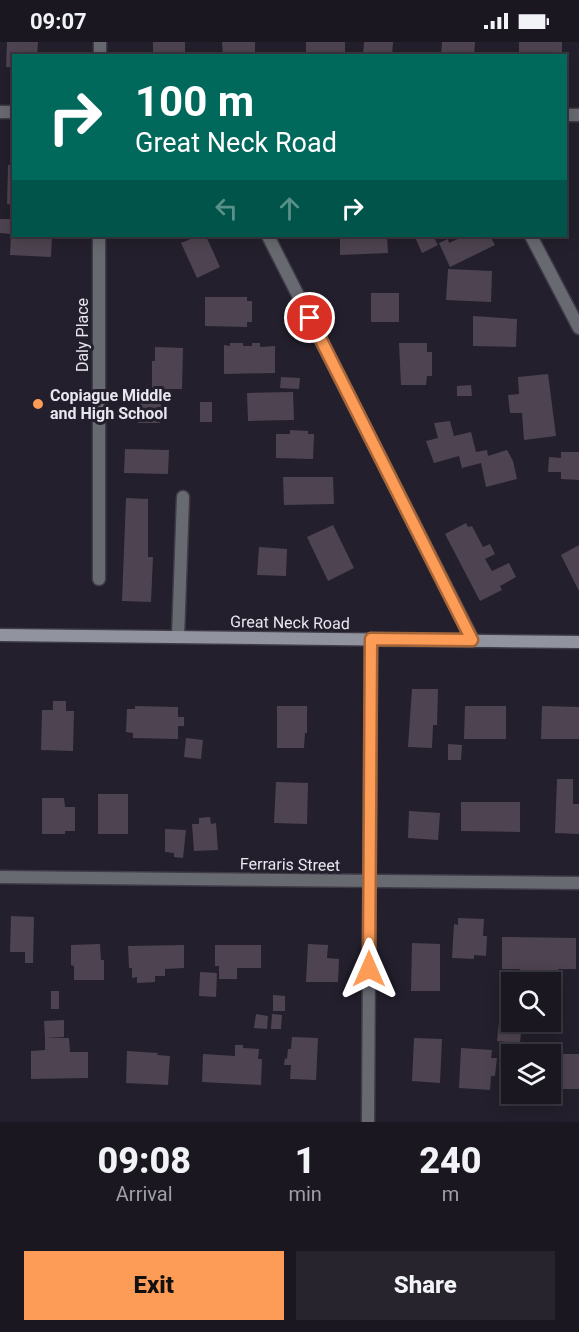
<!DOCTYPE html>
<html lang="en">
<head>
<meta charset="utf-8">
<style>
	:root { --surface:#1a1721; --page:#27242e; --text:#f1f3f6; --muted:#9f9fa5; --line:#38363f; --accent:#fd9c57 }
	body { margin:0; font-family:Roboto,sans-serif; background:var(--page); color:var(--text); height:100vh; display:flex; flex-direction:column; font-size:22px; white-space:nowrap }
	* { box-sizing:border-box; margin:0 }
	p { font-size:20px; color:var(--muted) }
	.icon { flex:none; width:33px; height:33px; fill:none; stroke:currentColor; stroke-width:2; stroke-linecap:round; stroke-linejoin:round }
	.map { position:relative; height:1080px; overflow:hidden }
	.sheet { display:flex; flex-direction:column; background:var(--surface); flex:1 }
	.sheet>* { flex:none }
	.banner { position:absolute; left:12px; top:12px; width:555px; height:183px; border-radius:0px; box-shadow:0 3px 15px #0003,0 0 0 2px var(--line); background:#00695c; color:#fff; overflow:hidden }
	.fabs { position:absolute; left:501px; top:930px; display:grid; gap:12px }
	.fabs a { display:grid; place-items:center; width:60px; height:60px; border-radius:0px; background:var(--surface); box-shadow:0 3px 15px #0003,0 0 0 2px var(--line); font-size:30px }
	.pin { position:absolute; display:grid; place-items:center; width:51px; height:51px; color:#fff; margin:-26px; border:3px solid #fff; border-radius:50%; box-shadow:0 2px 6px #0007 }
	.me { position:absolute; width:66px; margin:-33px; rotate:0deg; stroke-linejoin:round; filter:drop-shadow(0 0 4px #0008) }
	.turn { display:flex; align-items:center; gap:21px; height:126px; padding:0 24px; font-size:27px }
	.turn .icon { width:78px; height:78px; stroke-width:2.5 }
	.turn b { display:block; font-size:42px; line-height:51px }
	.lanes { display:flex; align-items:center; height:57px; padding:0 24px; background:#0003; justify-content:center; gap:30px; direction:ltr }
	.lanes .off { opacity:.35 }
	.eta { display:flex; justify-content:space-evenly; align-items:center; height:102px; text-align:center }
	.eta b { font-size:36px; font-weight:800; line-height:42px }
	.button { display:flex; gap:12px; margin-top:auto; padding:12px 24px }
	.button a { flex:1; height:69px; border-radius:0px; background:var(--accent); color:#111; font-size:24px; font-weight:800; line-height:69px; text-align:center }
	.button a+a { background:var(--page); color:var(--text) }
	.status { display:flex; justify-content:space-between; align-items:center; height:42px; padding:0 30px; background:var(--surface); direction:ltr }
	.status svg { height:16px; fill:currentColor }
	.map>svg:first-child { display:block }
	.building { fill:#4e4451 }
	.lines { fill:none; stroke-linecap:round; stroke-linejoin:round }
	.lane-casing { stroke:#3f3b47; stroke-width:15 }
	.street-casing { stroke:#3f3b47; stroke-width:15 }
	.secondary-casing { stroke:#3f3b47; stroke-width:15 }
	.lane { stroke:#686a71; stroke-width:12 }
	.street { stroke:#686a71; stroke-width:12 }
	.secondary { stroke:#91949f; stroke-width:12 }
	.route-casing { stroke:#a46539; stroke-width:15 }
	.route { stroke:#fd9c57; stroke-width:10 }
	.poi-dot { fill:#fd9c57; stroke:#231f2c; stroke-width:2 }
	.labels { text-anchor:middle; stroke-width:6; stroke-linejoin:round; paint-order:stroke }
	.street-label { font-size:16px; fill:#e8e6ef; stroke:#231f2c }
	.poi-label { font-size:16px; font-weight:bold; fill:#e8e6ef; stroke:#231f2c; text-anchor:start }
</style>
</head>
<body>
<div class="status"><b>09:07</b><svg viewBox="0 0 49 12"><path d="M0 12V9h3v3zM5 12V6h3v6zM10 12V3h3v9zM15 12V0h3v12zM26 1h20v11H26zM47 4h2v5h-2z"/></svg></div>
<div class="map">
<svg width="579" height="1080" viewBox="0 0 579 1080">
	<rect width="100%" height="100%" fill="#231f2c"/>
	<g class="building">
		<polygon points="7,0 38,0 37,14 14,14 14,25 6,25"/>
		<rect x="153" y="0" width="32" height="14"/>
		<polygon points="222,0 255,0 255,14 223,14"/>
		<rect x="306" y="0" width="39" height="14"/>
		<polygon points="364,0 393,0 392,14 363,14"/>
		<polygon points="442,0 475,0 474,14 441,14"/>
		<rect x="519" y="0" width="43" height="14"/>
		<polygon points="8,123 14,123 14,163 7,162"/>
		<polygon points="0,177 14,177 14,194 52,194 51,215 10,213 11,192 0,191"/>
		<polygon points="198,194 206,194 220,225 197,236 181,201"/>
		<polygon points="340,194 387,194 388,211 340,213"/>
		<polygon points="419,194 433,194 438,203 422,211 415,195"/>
		<polygon points="464,194 490,194 495,203 450,225 439,201 448,197 449,201"/>
		<polygon points="448,227 492,229 491,260 446,258"/>
		<rect x="371" y="251" width="28" height="29"/>
		<polygon points="205,255 247,255 247,259 252,259 252,280 247,280 247,285 205,284"/>
		<polygon points="473,274 517,277 516,305 473,304"/>
		<polygon points="230,301 243,301 243,304 252,304 252,301 260,301 260,305 275,304 275,331 224,332 224,303 230,304"/>
		<polygon points="399,301 427,301 427,310 432,310 432,334 427,334 426,343 401,343"/>
		<polygon points="155,305 183,306 182,347 152,347 152,319 155,319"/>
		<polygon points="548,332 556,394 524,398 522,371 510,371 508,353 519,352 518,335"/>
		<polygon points="281,335 300,336 299,347 280,346"/>
		<polygon points="471,343 472,354 457,354 457,344"/>
		<polygon points="293,350 294,378 248,379 247,351"/>
		<polygon points="139,359 161,359 160,381 138,381"/>
		<rect x="200" y="360" width="12" height="20"/>
		<polygon points="450,379 454,394 471,390 476,410 487,408 488,414 507,408 513,419 517,437 486,445 481,421 462,426 459,414 434,421 426,399 438,396 434,381"/>
		<polygon points="290,388 308,389 308,392 314,392 313,417 276,416 276,392 290,392"/>
		<polygon points="125,407 169,408 168,432 124,431"/>
		<polygon points="561,410 579,410 579,438 561,437 561,430 548,430 549,415 561,416"/>
		<polygon points="283,435 333,435 334,462 284,463"/>
		<polygon points="126,456 148,457 148,515 153,515 151,560 122,559"/>
		<polygon points="466,481 468,485 472,484 483,505 490,502 495,512 485,517 492,529 509,521 516,535 500,544 502,548 480,559 445,492"/>
		<polygon points="333,483 354,526 328,539 307,495"/>
		<polygon points="579,503 579,549 561,513"/>
		<polygon points="259,505 287,507 286,534 257,533"/>
		<polygon points="412,647 438,647 437,683 433,683 432,706 408,705"/>
		<polygon points="53,659 66,659 66,669 74,669 73,709 41,708 42,668 53,668"/>
		<polygon points="135,664 178,665 178,675 184,675 184,684 178,684 178,697 133,696 133,691 126,690 127,667 135,667"/>
		<polygon points="277,664 307,664 307,691 305,691 304,706 277,706"/>
		<polygon points="465,664 506,664 506,697 464,697"/>
		<polygon points="542,664 579,665 579,697 541,697"/>
		<polygon points="186,696 203,698 201,717 184,715"/>
		<polygon points="448,702 462,703 461,718 448,718"/>
		<polygon points="557,737 573,737 573,762 579,762 579,792 555,791"/>
		<polygon points="276,740 308,741 307,782 274,781"/>
		<rect x="98" y="752" width="30" height="40"/>
		<polygon points="42,756 64,756 65,765 75,765 75,789 65,789 65,792 42,792"/>
		<polygon points="461,760 520,760 520,790 461,789"/>
		<polygon points="409,769 440,771 438,798 408,796"/>
		<polygon points="210,775 211,782 216,781 218,808 194,809 192,782 199,782 199,776"/>
		<polygon points="165,787 186,788 183,816 174,815 174,811 165,810"/>
		<polygon points="11,874 34,875 33,921 25,921 25,910 10,910"/>
		<polygon points="458,876 484,877 483,894 487,894 486,914 474,913 474,917 452,916 454,882 458,883"/>
		<polygon points="502,895 576,896 576,927 558,927 558,936 544,936 544,928 533,928 533,937 520,937 520,927 502,927"/>
		<polygon points="412,901 440,902 440,949 411,949"/>
		<polygon points="100,902 101,918 104,918 104,938 74,938 74,924 71,923 71,903"/>
		<polygon points="308,902 328,903 327,916 339,917 338,940 306,940"/>
		<polygon points="184,903 184,926 165,927 165,934 155,934 155,940 137,941 137,935 132,936 132,926 129,926 128,904"/>
		<polygon points="215,903 261,903 261,926 237,926 237,937 219,937 219,924 215,924"/>
		<polygon points="200,930 217,931 216,955 199,954"/>
		<rect x="51" y="949" width="8" height="18"/>
		<polygon points="273,953 285,954 285,969 273,969"/>
		<polygon points="256,972 268,974 267,987 254,986"/>
		<polygon points="272,972 282,973 281,987 271,987"/>
		<polygon points="64,978 64,995 45,996 44,979"/>
		<polygon points="499,980 522,982 520,1001 497,999"/>
		<polygon points="292,995 318,996 316,1038 290,1037 291,1023 284,1023 285,1016 287,1017 288,1007 291,1007"/>
		<polygon points="45,996 69,996 70,1010 88,1010 88,1036 31,1037 31,1009 45,1008"/>
		<polygon points="414,996 442,997 440,1041 412,1039"/>
		<polygon points="235,1003 243,1003 243,1006 259,1007 258,1017 262,1017 261,1043 202,1040 203,1012 235,1014"/>
		<polygon points="461,1006 492,1008 491,1016 497,1016 495,1034 491,1034 490,1048 459,1046"/>
		<rect x="511" y="1007" width="29" height="5"/>
		<polygon points="127,1009 158,1011 157,1013 170,1014 168,1043 126,1041"/>
		<polygon points="552,1012 579,1012 579,1047 551,1047"/>
	</g>
	<g class="lines">
		<g class="lane-casing">
			<polyline id="lane" points="178,595 183,455"/>
		</g>
		<g class="street-casing">
			<g id="street">
				<polyline points="100,14 100,0"/>
				<polyline points="0,70 14,70"/>
				<polyline points="566,73 579,73"/>
				<polyline points="268,194 473,598"/>
				<polyline points="531,194 579,286"/>
				<polyline points="99,537 99,194"/>
				<polyline points="0,835 579,841"/>
				<polyline points="368,1080 371,597"/>
			</g>
		</g>
		<g class="secondary-casing">
			<polyline id="secondary" points="0,593 579,600"/>
		</g>
		<use href="#lane" class="lane"/>
		<use href="#street" class="street"/>
		<use href="#secondary" class="secondary"/>
	</g>
	<g class="lines">
		<g class="route-casing">
			<polyline id="route" points="310,276 472,598 371,597 369,927"/>
		</g>
		<use href="#route" class="route"/>
	</g>
	<circle class="poi-dot" cx="38" cy="362" r="6"/>
	<g class="labels">
		<g class="street-label">
			<text transform="translate(82 293) rotate(-90)" y="6">Daly Place</text>
			<text transform="translate(290 580) rotate(1)" y="6">Great Neck Road</text>
			<text transform="translate(290 822) rotate(1)" y="6">Ferraris Street</text>
		</g>
		<g class="poi-label">
			<text x="50" y="359">Copiague Middle<tspan x="50" dy="18">and High School</tspan></text>
		</g>
	</g>
</svg>
<div class="fabs">
<a><svg class="icon" aria-label="search" viewBox="0 0 24 24"><circle cx="10" cy="10" r="6"/><path d="M15 15l6 6"/></svg></a>
<a><svg class="icon" aria-label="layers" viewBox="0 0 24 24"><path d="M12 4l9 5-9 5-9-5zM3 14l9 5 9-5"/></svg></a>
</div>
<div class="pin" style="left:310px;top:276px;background:#d93025"><svg class="icon" aria-label="arrive" viewBox="0 0 24 24"><path d="M6 21V4h12l-3 4 3 4H6"/></svg></div>
<svg class="me" style="left:369px;top:927px" viewBox="-20 -20 40 40"><path d="M0-17L14 15 0 8-14 15z" fill="#fd9c57" stroke="#fff" stroke-width="4"/></svg>
<div class="banner">
<div class="turn"><svg class="icon" aria-label="right" viewBox="0 0 24 24"><path d="M7 20v-9h11M14 6l5 5-5 5"/></svg><div><b>100 m</b>Great Neck Road</div></div>
<div class="lanes"><svg class="icon off" aria-label="left" viewBox="0 0 24 24"><path d="M17 20v-9H6M10 6l-5 5 5 5"/></svg><svg class="icon off" aria-label="ahead" viewBox="0 0 24 24"><path d="M12 20V5M6 11l6-6 6 6"/></svg><svg class="icon" aria-label="right" viewBox="0 0 24 24"><path d="M7 20v-9h11M14 6l5 5-5 5"/></svg></div>
</div>
</div>
<section class="sheet">
<div class="eta">
<div><b>09:08</b><p>Arrival</p></div>
<div><b>1</b><p>min</p></div>
<div><b>240</b><p>m</p></div>
</div>
<div class="button"><a>Exit</a><a>Share</a></div>
</section>
</body>
</html>
